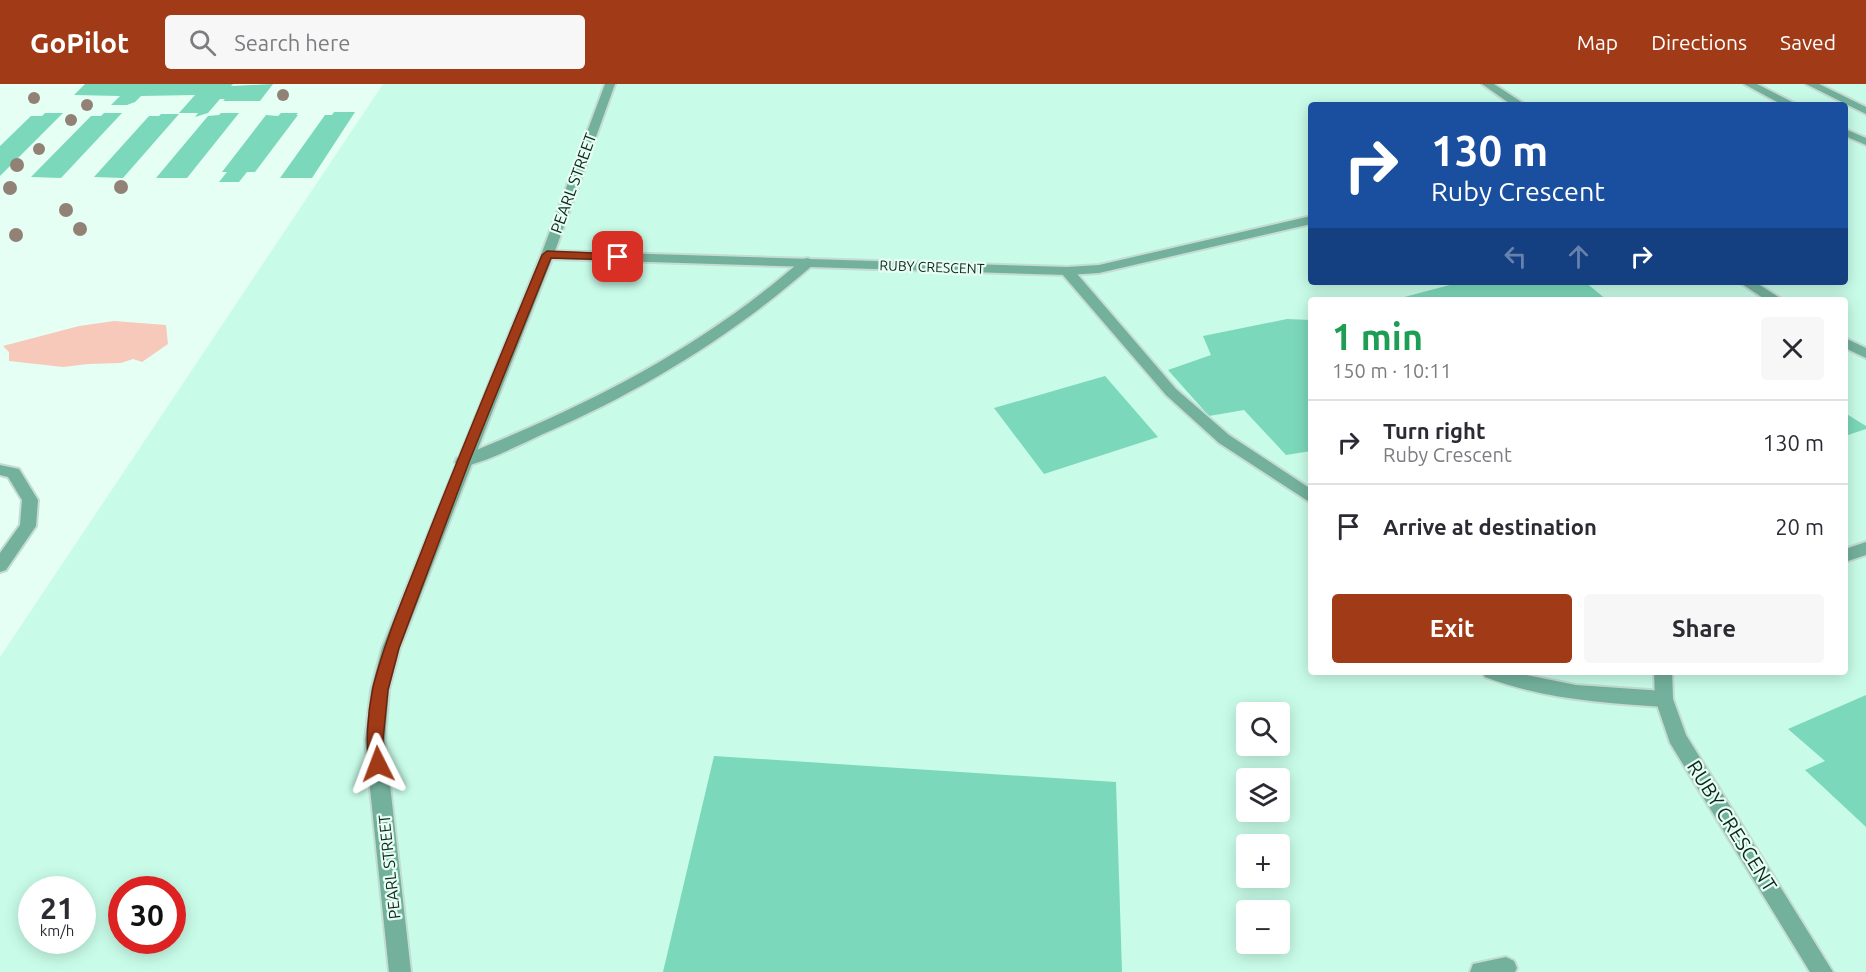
<!DOCTYPE html>
<html lang="en">
<head>
<meta charset="utf-8">
<style>
	:root { --surface:#fff; --page:#f7f7f7; --text:#2b2b33; --muted:#7c7c81; --line:#e1e1e2; --accent:#a13a17 }
	body { margin:0; font-family:Ubuntu,sans-serif; background:var(--page); color:var(--text); height:100vh; display:flex; flex-direction:column; font-size:22px; white-space:nowrap }
	* { box-sizing:border-box; margin:0 }
	p { font-size:20px; color:var(--muted) }
	.icon { flex:none; width:33px; height:33px; fill:none; stroke:currentColor; stroke-width:2; stroke-linecap:round; stroke-linejoin:round }
	.map { position:relative; flex:1; overflow:hidden }
	.panel { position:absolute; left:1308px; top:213px; width:540px; height:378px; display:flex; flex-direction:column; background:var(--surface); border-radius:6px; box-shadow:0 3px 15px #0003 }
	.panel>* { flex:none }
	.top-card { position:absolute; left:1308px; top:18px; width:540px; height:183px; border-radius:6px; box-shadow:0 3px 15px #0003; background:#1a4fa0; color:#fff; overflow:hidden }
	.fabs { position:absolute; left:1236px; top:618px; display:grid; gap:12px }
	.fabs a { display:grid; place-items:center; width:54px; height:54px; border-radius:6px; background:var(--surface); box-shadow:0 3px 15px #0003; font-size:30px }
	.speed { position:absolute; left:18px; top:792px; display:flex; gap:12px; font-size:30px; font-weight:700; text-align:center }
	.speed>* { display:grid; place-content:center; width:78px; height:78px; border-radius:50%; background:var(--surface); box-shadow:0 3px 15px #0003; line-height:1 }
	.speed small { font-size:15px; font-weight:400 }
	.speed .limit { border:9px solid #d22; background:#fff; color:#111 }
	.pin { position:absolute; display:grid; place-items:center; width:51px; height:51px; color:#fff; margin:-26px; border-radius:12px; box-shadow:0 3px 9px #0006 }
	.me { position:absolute; width:66px; margin:-33px; rotate:357deg; stroke-linejoin:round; filter:drop-shadow(0 0 4px #0008) }
	.turn { display:flex; align-items:center; gap:21px; height:126px; padding:0 24px; font-size:27px }
	.turn .icon { width:78px; height:78px; stroke-width:2.5 }
	.turn b { display:block; font-size:42px; line-height:51px }
	.lanes { display:flex; align-items:center; height:57px; padding:0 24px; background:#0003; justify-content:center; gap:30px; direction:ltr }
	.lanes .off { opacity:.35 }
	.round { display:grid; place-items:center; flex:none; width:63px; height:63px; border-radius:6px; background:var(--page) }
	.headline { display:flex; align-items:center; justify-content:space-between; height:102px; padding:0 24px }
	h1 { font-size:36px; font-weight:700; line-height:45px; color:#1e9e55 }
	.cta { display:flex; gap:12px; margin-top:auto; padding:12px 24px }
	.cta a { flex:1; height:69px; border-radius:6px; background:var(--accent); color:#fff; font-size:24px; font-weight:700; line-height:69px; text-align:center }
	.cta a+a { background:var(--page); color:var(--text) }
	ul { padding:0; list-style:none }
	li { display:flex; align-items:center; gap:18px; height:84px; padding:0 24px; border-top:2px solid var(--line) }
	li div { flex:1 }
	li b { display:block; font-size:22px }
	li em { font-style:normal }
	header { display:flex; align-items:center; gap:36px; box-sizing:border-box; height:84px; padding:0 30px; background:var(--accent); color:#fff }
	header strong { font-size:28px }
	nav { display:flex; gap:33px; margin-inline-start:auto; font-size:21px }
	.search { width:420px; height:54px; background:var(--page); display:flex; align-items:center; gap:15px; box-sizing:border-box; padding:0 21px; border-radius:6px; color:var(--muted); font-size:22px }
	.map>svg:first-child { display:block }
	.built { fill:#c8fce9; fill-rule:evenodd }
	.green { fill:#f7c9ba }
	.building { fill:#7cd8ba }
	.lines { fill:none; stroke-linecap:round; stroke-linejoin:round }
	.service-casing { stroke:#c4dcd3; stroke-width:4 }
	.minor-casing { stroke:#c4dcd3; stroke-width:4 }
	.tertiary-casing { stroke:#c4dcd3; stroke-width:4 }
	.service { fill:#73b19c; fill-rule:evenodd }
	.minor { fill:#73b19c; fill-rule:evenodd }
	.tertiary { fill:#73b19c; fill-rule:evenodd }
	.tree { fill:#918275 }
	.route { fill:#a13a17; stroke:#69260f; stroke-width:1.5 }
	.labels { text-anchor:middle; stroke-width:4.5; stroke-linejoin:round; paint-order:stroke }
	.far-street-label { font-size:14px; fill:#13231e; stroke:#e6fff5 }
	.street-label { font-size:16px; fill:#13231e; stroke:#e6fff5 }
	.near-street-label { font-size:20px; fill:#13231e; stroke:#e6fff5 }
</style>
</head>
<body>
<header>
<strong>GoPilot</strong>
<div class="search"><svg class="icon" aria-label="search" viewBox="0 0 24 24"><circle cx="10" cy="10" r="6"/><path d="M15 15l6 6"/></svg>Search here</div>
<nav><a>Map</a><a>Directions</a><a>Saved</a></nav>
</header>
<div class="map">
<svg width="1866" height="888" viewBox="0 0 1866 888">
	<rect width="100%" height="100%" fill="#e6fff5"/>
	<path class="built" d="M383 0H1866V888H0V573ZM1311 21H1845V198H1311ZM1311 216H1845V588H1311ZM1246 628H1280V662H1246ZM1246 694H1280V728H1246ZM1246 760H1280V794H1246ZM32 806H82V856H32ZM122 806H172V856H122ZM1246 826H1280V860H1246Z"/>
	<polygon class="green" points="114,237 166,241 168,260 142,278 133,275 121,279 88,280 63,283 9,277 9,268 3,262 79,242"/>
	<g class="building">
		<polygon points="85,0 233,0 231,2 273,0 260,17 223,17 225,15 220,15 208,29 195,33 198,29 179,29 195,11 141,12 135,18 127,21 111,21 120,12 74,11"/>
		<polygon points="334,28 355,28 312,94 280,94 325,31 332,31"/>
		<polygon points="45,29 63,29 0,92 0,62 31,32 42,32"/>
		<polygon points="104,29 122,29 61,94 31,93 91,32 101,32"/>
		<polygon points="221,29 239,29 187,94 156,94 208,32 219,31"/>
		<polygon points="281,29 298,29 296,31 298,31 255,88 247,88 239,98 219,98 227,88 222,88 266,31 278,32"/>
		<polygon points="161,30 179,30 123,94 94,93 149,32 159,32"/>
		<polygon points="1461,198 1585,198 1607,216 1393,216"/>
		<polygon points="1287,235 1311,236 1311,367 1286,371 1244,326 1209,332 1168,286 1211,271 1203,252"/>
		<polygon points="1105,292 1158,353 1044,390 994,324"/>
		<polygon points="1845,329 1866,342 1866,345 1845,352"/>
		<polygon points="1866,611 1866,743 1805,686 1825,677 1788,645"/>
		<polygon points="714,672 1116,698 1122,888 663,888"/>
	</g>
	<g class="lines">
		<g class="service-casing">
			<g id="service">
				<polygon points="1482,0 1494,0 1526,21 1512,21"/>
				<polygon points="1744,0 1757,0 1798,21 1783,21"/>
				<polygon points="1845,45 1866,54 1866,61 1845,52"/>
				<path d="M808 174 815 178 813 181C732 252 642 307 543 350 517 362 490 376 463 383L457 382 455 378 457 374C586 322 698 267 803 175Z"/>
				<polygon points="1067,183 1072,184 1176,305 1229,351 1311,405 1311,419 1219,359 1166,311 1062,190 1060,187"/>
				<path d="M1482 588H1512L1576 601 1664 607 1671 610 1673 615 1671 620 1664 623C1602 619 1543 615 1485 593Z"/>
				<polygon points="1506,873 1514,877 1517,884 1515,888 1470,888 1473,880"/>
			</g>
		</g>
		<g class="minor-casing">
			<g id="minor">
				<polygon points="605,0 615,0 555,167 1067,183 1099,181 1311,132 1311,140 1099,189 1067,191 552,175 400,564 389,606 385,656 411,888 389,888 365,656 371,606 382,564 541,171"/>
				<polygon points="1739,198 1755,198 1783,216 1766,216"/>
				<polygon points="1845,254 1866,264 1866,274 1845,264"/>
				<polygon points="0,381 19,385 38,416 36,442 6,486 0,488 0,469 20,441 22,416 8,393 0,391"/>
				<polygon points="1866,458 1866,471 1845,478 1845,465"/>
				<polygon points="1654,588 1672,588 1673,615 1686,651 1833,888 1810,888 1670,659 1655,615"/>
			</g>
		</g>
		<g class="tertiary-casing">
			<polygon id="tertiary" points="1806,0 1819,0 1866,23 1866,30"/>
		</g>
		<use href="#service" class="service"/>
		<use href="#minor" class="minor"/>
		<use href="#tertiary" class="tertiary"/>
	</g>
	<g class="tree">
		<circle cx="283" cy="11" r="6"/>
		<circle cx="34" cy="14" r="6"/>
		<circle cx="87" cy="21" r="6"/>
		<circle cx="71" cy="36" r="6"/>
		<circle cx="39" cy="65" r="6"/>
		<circle cx="17" cy="81" r="7"/>
		<circle cx="121" cy="103" r="7"/>
		<circle cx="10" cy="104" r="7"/>
		<circle cx="66" cy="126" r="7"/>
		<circle cx="80" cy="145" r="7"/>
		<circle cx="16" cy="151" r="7"/>
	</g>
	<path class="route" d="M547 167 618 170 624 173 618 176 551 174 469 378 399 564 388 606 383 656 386 680 383 684 378 686 372 684C363 666 369 623 373 603 386 552 408 503 427 453 464 359 503 265 542 171Z"/>
	<g class="labels">
		<g class="far-street-label">
			<text transform="translate(932 183) rotate(2)" y="5">RUBY CRESCENT</text>
		</g>
		<g class="street-label">
			<text transform="translate(573 99) rotate(-70)" y="6">PEARL STREET</text>
			<text transform="translate(389 783) rotate(-96)" y="6">PEARL STREET</text>
		</g>
		<g class="near-street-label">
			<text transform="translate(1732 742) rotate(58)" y="7">RUBY CRESCENT</text>
		</g>
	</g>
</svg>
<div class="fabs">
<a><svg class="icon" aria-label="search" viewBox="0 0 24 24"><circle cx="10" cy="10" r="6"/><path d="M15 15l6 6"/></svg></a>
<a><svg class="icon" aria-label="layers" viewBox="0 0 24 24"><path d="M12 4l9 5-9 5-9-5zM3 14l9 5 9-5"/></svg></a>
<a>+</a>
<a>−</a>
</div>
<div class="speed"><div>21<small>km/h</small></div><div class="limit">30</div></div>
<div class="pin" style="left:618px;top:173px;background:#d93025"><svg class="icon" aria-label="arrive" viewBox="0 0 24 24"><path d="M6 21V4h12l-3 4 3 4H6"/></svg></div>
<svg class="me" style="left:378px;top:680px" viewBox="-20 -20 40 40"><path d="M0-17L14 15 0 8-14 15z" fill="#a13a17" stroke="#fff" stroke-width="4"/></svg>
<div class="top-card">
<div class="turn"><svg class="icon" aria-label="right" viewBox="0 0 24 24"><path d="M7 20v-9h11M14 6l5 5-5 5"/></svg><div><b>130 m</b>Ruby Crescent</div></div>
<div class="lanes"><svg class="icon off" aria-label="left" viewBox="0 0 24 24"><path d="M17 20v-9H6M10 6l-5 5 5 5"/></svg><svg class="icon off" aria-label="ahead" viewBox="0 0 24 24"><path d="M12 20V5M6 11l6-6 6 6"/></svg><svg class="icon" aria-label="right" viewBox="0 0 24 24"><path d="M7 20v-9h11M14 6l5 5-5 5"/></svg></div>
</div>
<section class="panel">
<div class="headline"><div><h1>1 min</h1><p>150 m · 10:11</p></div><a class="round"><svg class="icon" aria-label="close" viewBox="0 0 24 24"><path d="M6 6l12 12M18 6L6 18"/></svg></a></div>
<ul>
<li><svg class="icon" aria-label="right" viewBox="0 0 24 24"><path d="M7 20v-9h11M14 6l5 5-5 5"/></svg><div><b>Turn right</b><p>Ruby Crescent</p></div><em>130 m</em></li>
<li><svg class="icon" aria-label="arrive" viewBox="0 0 24 24"><path d="M6 21V4h12l-3 4 3 4H6"/></svg><div><b>Arrive at destination</b></div><em>20 m</em></li>
</ul>
<div class="cta"><a>Exit</a><a>Share</a></div>
</section>
</div>
</body>
</html>
